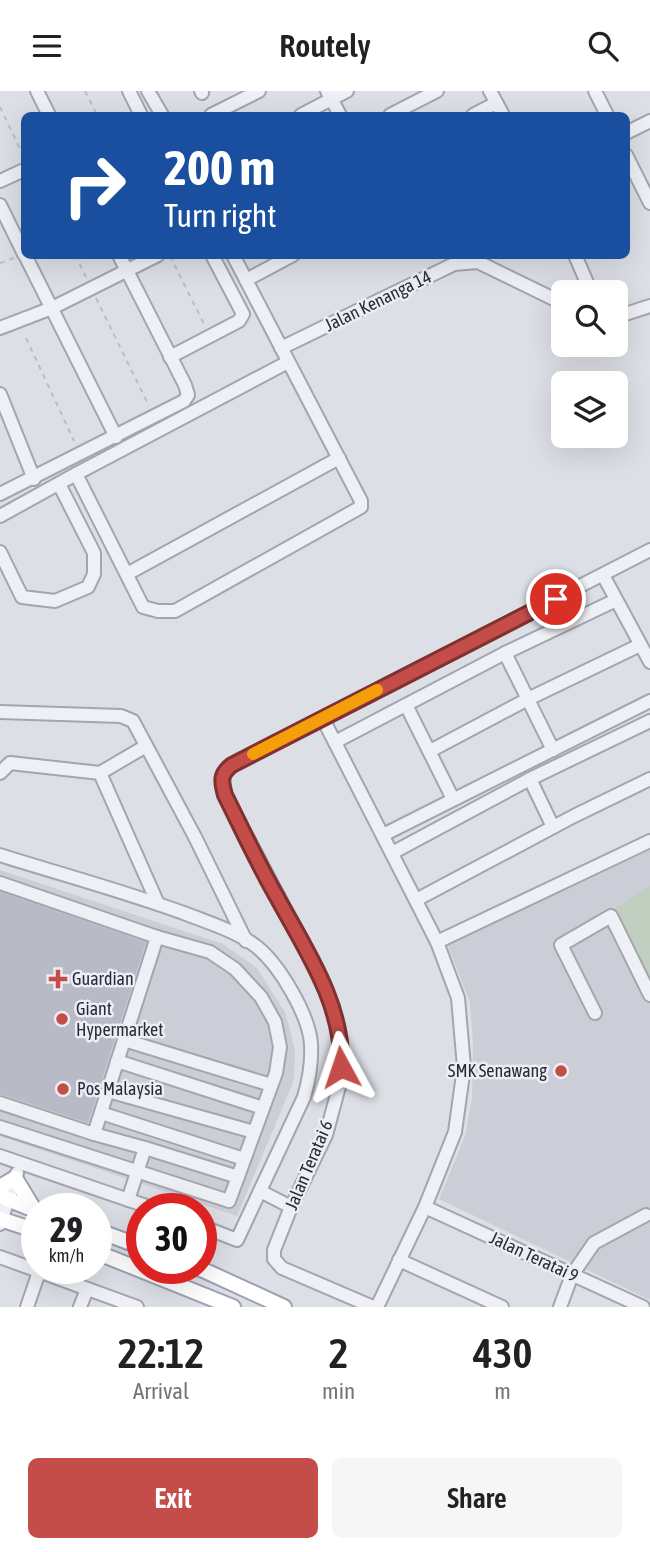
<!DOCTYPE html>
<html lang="en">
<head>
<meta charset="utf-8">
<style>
	:root { --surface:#fff; --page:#f6f6f6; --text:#202124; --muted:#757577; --accent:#c44c49 }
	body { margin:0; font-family:"Asap Condensed",sans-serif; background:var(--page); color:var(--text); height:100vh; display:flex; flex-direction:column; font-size:26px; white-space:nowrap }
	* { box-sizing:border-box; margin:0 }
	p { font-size:23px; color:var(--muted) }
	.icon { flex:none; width:38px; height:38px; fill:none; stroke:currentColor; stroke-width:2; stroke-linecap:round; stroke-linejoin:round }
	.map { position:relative; height:1216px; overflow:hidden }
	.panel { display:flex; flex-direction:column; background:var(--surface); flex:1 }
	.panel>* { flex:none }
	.hud { position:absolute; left:21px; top:21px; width:609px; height:147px; border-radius:10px; box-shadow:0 7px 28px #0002; background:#1a4fa0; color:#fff; overflow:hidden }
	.controls { position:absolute; left:551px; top:189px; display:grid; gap:14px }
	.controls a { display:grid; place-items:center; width:77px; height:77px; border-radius:10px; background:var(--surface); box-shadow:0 7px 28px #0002; font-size:35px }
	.speed { position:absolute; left:21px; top:1102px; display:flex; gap:14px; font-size:35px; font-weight:700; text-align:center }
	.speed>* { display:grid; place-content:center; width:91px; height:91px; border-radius:50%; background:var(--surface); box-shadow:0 7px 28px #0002; line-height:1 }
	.speed small { font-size:18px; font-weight:400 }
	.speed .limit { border:10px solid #d22; background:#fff; color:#111 }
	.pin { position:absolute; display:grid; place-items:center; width:60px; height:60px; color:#fff; margin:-30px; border:4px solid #fff; border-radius:50%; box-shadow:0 2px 7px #0007 }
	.me { position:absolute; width:77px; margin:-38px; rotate:355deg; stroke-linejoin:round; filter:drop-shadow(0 0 5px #0008) }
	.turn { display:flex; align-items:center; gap:24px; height:147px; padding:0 28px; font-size:32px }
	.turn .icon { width:91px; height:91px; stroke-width:2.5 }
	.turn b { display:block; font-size:49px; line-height:60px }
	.eta { display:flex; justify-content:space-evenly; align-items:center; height:119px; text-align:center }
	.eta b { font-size:42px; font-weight:600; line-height:49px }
	.button { display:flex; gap:14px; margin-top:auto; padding:14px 28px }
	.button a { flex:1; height:80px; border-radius:10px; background:var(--accent); color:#fff; font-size:28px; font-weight:600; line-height:80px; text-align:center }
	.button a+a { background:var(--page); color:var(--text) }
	header { display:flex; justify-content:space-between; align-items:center; height:91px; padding:0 28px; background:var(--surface); font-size:32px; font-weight:600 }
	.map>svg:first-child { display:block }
	.built { fill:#cbced7 }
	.green { fill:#c0cfbf }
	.building { fill:#b8bac5 }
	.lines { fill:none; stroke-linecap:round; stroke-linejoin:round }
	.minor-casing { stroke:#a3a5af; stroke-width:16 }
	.major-casing { stroke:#9da2b1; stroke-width:18 }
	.path { stroke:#bbbdc5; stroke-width:2; stroke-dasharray:5 5; stroke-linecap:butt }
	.minor { stroke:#eff0f5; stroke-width:12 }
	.major { stroke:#fff; stroke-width:14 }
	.route-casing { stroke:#7f312f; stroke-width:18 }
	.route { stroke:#c44c49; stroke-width:12 }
	.slow { stroke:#f59e0b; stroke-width:12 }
	.poi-dot { fill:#c44c49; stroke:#eceef4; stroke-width:2.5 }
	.labels { text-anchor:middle; stroke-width:5; stroke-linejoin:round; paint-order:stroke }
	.street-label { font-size:18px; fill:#282b3b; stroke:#eceef4 }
	.poi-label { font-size:18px; fill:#282b3b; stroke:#eceef4; text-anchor:start }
</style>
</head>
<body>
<header><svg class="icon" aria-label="menu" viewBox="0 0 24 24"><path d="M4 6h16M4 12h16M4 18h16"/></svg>Routely<svg class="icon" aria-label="search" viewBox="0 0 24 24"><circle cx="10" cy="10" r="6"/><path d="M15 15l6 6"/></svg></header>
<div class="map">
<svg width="650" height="1216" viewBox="0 0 650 1216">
	<rect width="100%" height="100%" fill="#dddfe6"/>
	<g class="built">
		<polygon points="650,759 650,1209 439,1108 465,1045 472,1007 473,953 470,911 447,853"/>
		<polygon points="0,779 223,853 257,877 286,923 295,960 294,989 237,1125 0,1045"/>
	</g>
	<polygon class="green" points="650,794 650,893 614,818"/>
	<polygon class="building" points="0,801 146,851 88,1032 0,1003"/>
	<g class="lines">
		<g class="minor-casing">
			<g id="minor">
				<polyline points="37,0 49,24"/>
				<polyline points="129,0 141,24"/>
				<polyline points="148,0 162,24"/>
				<polyline points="201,0 202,2"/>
				<polyline points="327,0 340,24"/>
				<polyline points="490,0 503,24"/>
				<polyline points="595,0 607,24"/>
				<polyline points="211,24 259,0"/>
				<polyline points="301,24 347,0"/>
				<polyline points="390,24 437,0"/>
				<polyline points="473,24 496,12"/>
				<polyline points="626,42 650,30"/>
				<polyline points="626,64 650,112"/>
				<polyline points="0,90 24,79"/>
				<polyline points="0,114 24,163"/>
				<polyline points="25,164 116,346"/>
				<polyline points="233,164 361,410 361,416 175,520 158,520 143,516 76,383 288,271"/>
				<polyline points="575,164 591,201"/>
				<polyline points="246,189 293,164"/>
				<polyline points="616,226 650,215"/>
				<polyline points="0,237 52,217 158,164"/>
				<polyline points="281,257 454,173 478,171 564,213"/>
				<polyline points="170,266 239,230 243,223 212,164"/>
				<polyline points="0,303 34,388"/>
				<polyline points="0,403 184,310 188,304 185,294 119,164"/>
				<polyline points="0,425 76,383"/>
				<polyline points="0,461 22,506 55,510 88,496 94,483 94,462 59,393"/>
				<polyline points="127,483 339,367"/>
				<polyline points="603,484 650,571"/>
				<polyline points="505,562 553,659"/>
				<polyline points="406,614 453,708"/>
				<polyline points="0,621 121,625 133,630 195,746 246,850"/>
				<polyline points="323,628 437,851 458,907 464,976 455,1041 425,1116 377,1216"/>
				<polyline points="335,651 505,562 616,509"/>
				<polyline points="430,660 528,608 640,554"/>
				<polyline points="0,682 10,672 100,682 146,655"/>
				<polyline points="100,682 158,813"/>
				<polyline points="530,688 553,736"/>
				<polyline points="383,744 650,610"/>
				<polyline points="392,762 530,688 650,630"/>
				<path d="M0 764C63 784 127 801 189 824 212 833 238 841 257 856 280 875 309 924 311 953 312 971 309 989 304 1006L237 1149 201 1135"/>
				<polyline points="0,792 157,846 210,861 235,878 261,906 275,931 280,956 276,982 229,1110 0,1036"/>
				<polyline points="416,809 574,725 650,688"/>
				<polyline points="437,851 650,750"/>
				<polyline points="595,922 561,854 611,825 650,904"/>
				<polyline points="124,949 271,994"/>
				<polyline points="117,970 263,1017"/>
				<polyline points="108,1000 254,1041"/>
				<polyline points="0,1012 94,1043 145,1057 128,1109"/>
				<polyline points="101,1022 244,1068"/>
				<polyline points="94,1043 157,846"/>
				<polyline points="145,1057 238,1086"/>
				<polyline points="0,1065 155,1118"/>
				<polyline points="260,1100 291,1116"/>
				<polyline points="425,1116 643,1216"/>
				<polyline points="0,1133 17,1082"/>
				<polyline points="0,1166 137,1216"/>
				<polyline points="399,1169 502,1216"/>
				<polyline points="27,1216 39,1181"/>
				<polyline points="80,1216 87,1198"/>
				<path d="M373 1216 282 1177 274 1168V1159L291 1116 326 1044 340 992 342 960 333 917 313 871 225 704C221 690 220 683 232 674L650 459"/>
				<polyline points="560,1216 572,1184 594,1152 646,1124"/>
			</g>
		</g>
		<g class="major-casing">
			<g id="major">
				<polyline points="0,1096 15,1087 35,1120"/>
				<polyline points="0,1105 32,1118"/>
				<polyline points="0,1128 37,1140"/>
				<polyline points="96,1139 142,1156"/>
				<polyline points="96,1161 233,1216"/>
				<polyline points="201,1178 284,1216"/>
			</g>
		</g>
		<g class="path">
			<polyline points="85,0 97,24"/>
			<polyline points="0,16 24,66"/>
			<polyline points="75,164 86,186"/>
			<polyline points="170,165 205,235"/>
			<polyline points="0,172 14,167"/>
			<polyline points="96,207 149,315"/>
			<polyline points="26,247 74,350"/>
		</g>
		<use href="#minor" class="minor"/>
		<use href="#major" class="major"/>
	</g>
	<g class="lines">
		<g class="route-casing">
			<path id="route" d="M341 976C344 914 305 858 277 806 258 773 242 738 225 704 221 690 220 683 232 674L556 508"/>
		</g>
		<use href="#route" class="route"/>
		<polyline class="slow" points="253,663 377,599"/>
	</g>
	<g class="poi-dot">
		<path d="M54.5 877.5h7v7h7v7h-7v7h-7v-7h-7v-7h7z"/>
		<circle cx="62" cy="928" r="7"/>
		<circle cx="561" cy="980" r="7"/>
		<circle cx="63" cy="998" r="7"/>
	</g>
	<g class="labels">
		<g class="street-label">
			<text transform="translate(378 210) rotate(-26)" y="6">Jalan Kenanga 14</text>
			<text transform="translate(309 1074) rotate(-67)" y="6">Jalan Teratai 6</text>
			<text transform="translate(534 1166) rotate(25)" y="6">Jalan Teratai 9</text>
		</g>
		<g class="poi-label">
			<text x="72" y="894">Guardian</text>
			<text x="76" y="924">Giant<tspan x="76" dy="21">Hypermarket</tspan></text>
			<text x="547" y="986" text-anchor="end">SMK Senawang</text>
			<text x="77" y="1004">Pos Malaysia</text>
		</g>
	</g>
</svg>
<div class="controls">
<a><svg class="icon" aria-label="search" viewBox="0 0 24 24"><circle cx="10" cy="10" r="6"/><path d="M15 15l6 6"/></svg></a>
<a><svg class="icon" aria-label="layers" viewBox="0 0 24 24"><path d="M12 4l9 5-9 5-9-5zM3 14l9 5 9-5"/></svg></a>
</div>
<div class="speed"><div>29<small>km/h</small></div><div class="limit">30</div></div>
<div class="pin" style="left:556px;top:508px;background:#d93025"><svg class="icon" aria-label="arrive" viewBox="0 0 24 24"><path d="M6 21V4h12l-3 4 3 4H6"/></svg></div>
<svg class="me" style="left:341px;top:976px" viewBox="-20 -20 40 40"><path d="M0-17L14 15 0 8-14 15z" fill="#c44c49" stroke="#fff" stroke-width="4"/></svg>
<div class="hud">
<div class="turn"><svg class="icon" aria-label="right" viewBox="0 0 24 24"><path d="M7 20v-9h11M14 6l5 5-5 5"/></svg><div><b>200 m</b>Turn right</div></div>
</div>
</div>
<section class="panel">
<div class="eta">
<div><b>22:12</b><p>Arrival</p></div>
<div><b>2</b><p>min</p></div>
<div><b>430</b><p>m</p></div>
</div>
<div class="button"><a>Exit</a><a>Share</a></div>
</section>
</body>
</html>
